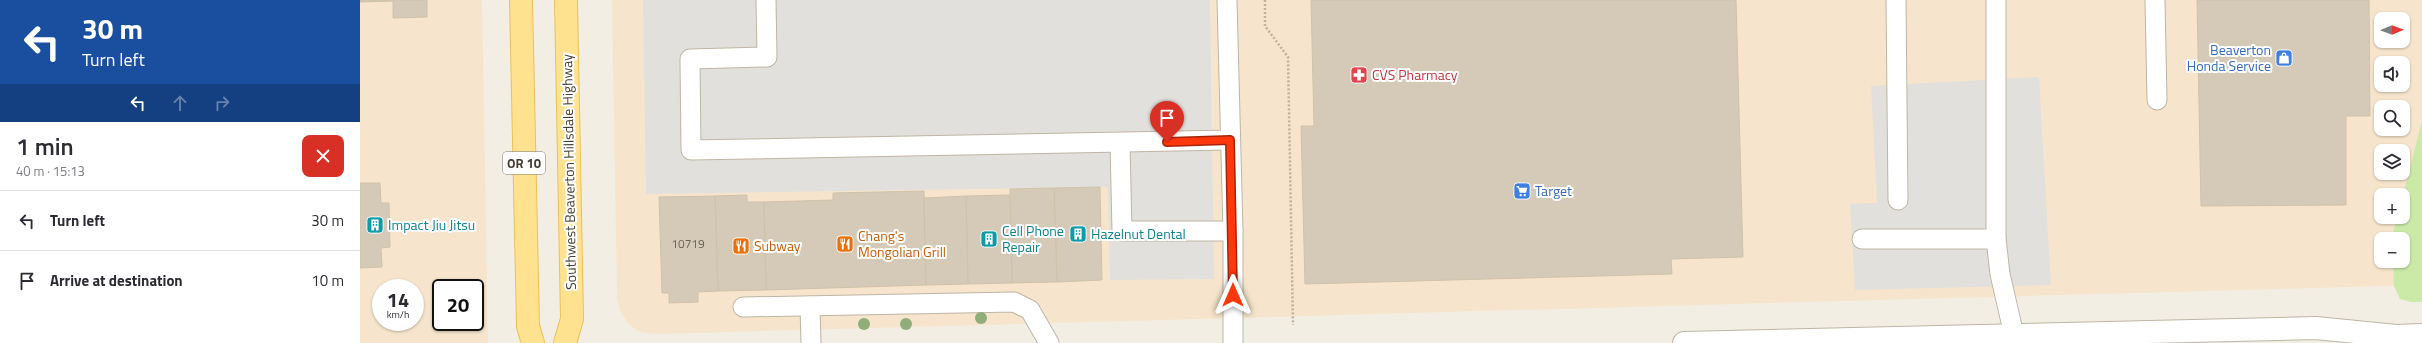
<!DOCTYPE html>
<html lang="en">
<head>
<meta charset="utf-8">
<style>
	:root { --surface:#fff; --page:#f7f7f7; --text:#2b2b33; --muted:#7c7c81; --line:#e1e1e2 }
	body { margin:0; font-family:"Titillium Web",sans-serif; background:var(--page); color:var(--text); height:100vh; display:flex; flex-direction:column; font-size:15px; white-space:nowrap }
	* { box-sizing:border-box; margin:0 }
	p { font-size:13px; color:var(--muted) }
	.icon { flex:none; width:22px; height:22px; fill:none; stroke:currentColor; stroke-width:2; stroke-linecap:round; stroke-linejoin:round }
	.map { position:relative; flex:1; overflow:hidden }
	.drawer { display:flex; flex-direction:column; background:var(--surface); width:360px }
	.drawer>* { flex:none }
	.banner { background:#1a4fa0; color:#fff; overflow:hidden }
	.needle { width:26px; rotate:89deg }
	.fabs { position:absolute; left:2014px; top:12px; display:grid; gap:8px }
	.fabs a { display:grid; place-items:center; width:36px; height:36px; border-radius:8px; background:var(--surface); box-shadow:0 1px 3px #0004; font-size:20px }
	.speed { position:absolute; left:12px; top:279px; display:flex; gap:8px; font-size:20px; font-weight:700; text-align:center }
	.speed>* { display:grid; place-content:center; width:52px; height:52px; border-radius:50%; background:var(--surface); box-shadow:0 1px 3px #0004; line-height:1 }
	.speed small { font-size:10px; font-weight:400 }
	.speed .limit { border:2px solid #111; border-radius:6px; background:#fff; color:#111 }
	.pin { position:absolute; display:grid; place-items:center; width:34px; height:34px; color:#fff; margin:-41px -17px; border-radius:50% 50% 50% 0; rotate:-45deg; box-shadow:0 0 4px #0007 }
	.pin .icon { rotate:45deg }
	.me { position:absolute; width:44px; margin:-22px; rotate:0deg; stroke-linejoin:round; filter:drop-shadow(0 0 3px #0008) }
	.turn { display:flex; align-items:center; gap:14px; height:84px; padding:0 16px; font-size:18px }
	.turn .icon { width:52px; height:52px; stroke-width:2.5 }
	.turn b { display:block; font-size:28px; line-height:34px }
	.lanes { display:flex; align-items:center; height:38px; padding:0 16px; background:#0003; justify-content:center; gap:20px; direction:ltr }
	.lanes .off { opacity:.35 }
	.round { display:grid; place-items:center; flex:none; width:42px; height:42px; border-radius:8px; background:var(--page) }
	.summary { display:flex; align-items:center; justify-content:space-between; height:68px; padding:0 16px }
	h1 { font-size:24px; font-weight:600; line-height:30px }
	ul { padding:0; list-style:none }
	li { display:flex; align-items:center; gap:12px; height:60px; padding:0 16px; border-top:1px solid var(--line) }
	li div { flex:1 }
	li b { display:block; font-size:15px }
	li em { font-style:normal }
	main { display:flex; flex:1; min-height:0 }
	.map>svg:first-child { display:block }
	.commercial { fill:#f6e5cc; fill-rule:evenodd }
	.green { fill:#cbeaa8 }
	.parking { fill:#e2e0dc }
	.building { fill:#d4cab7; stroke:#d0c2aa }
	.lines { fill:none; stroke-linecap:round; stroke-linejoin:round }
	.lane-casing { stroke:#beb6a5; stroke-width:21 }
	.street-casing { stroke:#beb6a5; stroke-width:24 }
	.primary-casing { stroke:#eac159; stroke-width:24 }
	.path { stroke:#c1b295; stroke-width:2.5; stroke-dasharray:2 2; stroke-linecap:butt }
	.lane { stroke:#fff; stroke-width:19 }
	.street { stroke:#fff; stroke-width:22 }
	.primary { stroke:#ffe28f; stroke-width:22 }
	.tree { fill:#91ad7a }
	.route-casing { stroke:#a62408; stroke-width:10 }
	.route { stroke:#ff370d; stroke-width:7 }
	.labels { text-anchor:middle; stroke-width:4; stroke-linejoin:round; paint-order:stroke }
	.number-label { font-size:12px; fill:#686154 }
	.shield { fill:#fff; stroke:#7c7870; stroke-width:1 }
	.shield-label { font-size:13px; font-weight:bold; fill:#443e33 }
	.shop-label { font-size:14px; fill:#366cbe; stroke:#fff; text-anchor:end }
	.health-label { font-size:14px; fill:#be3a42; stroke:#fff; text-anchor:start }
	.street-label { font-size:14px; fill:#443e33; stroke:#fff }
	.culture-label { font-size:14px; fill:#0d838f; stroke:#fff; text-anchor:start }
	.food-label { font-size:14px; fill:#c56008; stroke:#fff; text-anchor:start }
</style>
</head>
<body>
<main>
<section class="drawer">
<div class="banner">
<div class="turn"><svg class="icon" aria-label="left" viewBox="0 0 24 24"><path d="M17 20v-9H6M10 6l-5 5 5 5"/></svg><div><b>30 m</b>Turn left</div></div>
<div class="lanes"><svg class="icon" aria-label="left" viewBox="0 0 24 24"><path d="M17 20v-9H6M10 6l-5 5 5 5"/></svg><svg class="icon off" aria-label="ahead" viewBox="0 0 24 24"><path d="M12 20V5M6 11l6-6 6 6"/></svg><svg class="icon off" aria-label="right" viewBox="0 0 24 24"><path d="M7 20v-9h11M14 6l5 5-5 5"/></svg></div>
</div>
<div class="summary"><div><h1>1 min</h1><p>40 m · 15:13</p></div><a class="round" style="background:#d93025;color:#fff"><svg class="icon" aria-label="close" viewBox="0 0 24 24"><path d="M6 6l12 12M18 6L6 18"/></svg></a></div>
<ul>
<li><svg class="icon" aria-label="left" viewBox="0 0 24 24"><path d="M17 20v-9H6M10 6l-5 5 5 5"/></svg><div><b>Turn left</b></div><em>30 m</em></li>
<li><svg class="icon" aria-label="arrive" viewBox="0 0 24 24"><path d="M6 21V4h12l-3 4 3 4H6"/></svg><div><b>Arrive at destination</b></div><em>10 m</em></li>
</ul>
</section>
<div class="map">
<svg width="2062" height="343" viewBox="0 0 2062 343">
	<rect width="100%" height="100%" fill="#f2eee3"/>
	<g class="commercial">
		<path d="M0 0H122L128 343H0ZM21 288H55V322H21ZM81 288H115V322H81Z"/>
		<path d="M252 0H2062V285L295 334 280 332 268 324 261 312 257 300ZM2021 19H2043V41H2021ZM2021 63H2043V85H2021ZM2021 107H2043V129H2021ZM2021 151H2043V173H2021ZM2021 195H2043V217H2021ZM2021 239H2043V261H2021Z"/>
	</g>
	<polygon class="green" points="2062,121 2062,302 2051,302 2040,299 2034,286 2033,261 2043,261 2043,239 2032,238 2037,217 2043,217 2043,195"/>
	<g class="parking">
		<polygon points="283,0 850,0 854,279 750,280 748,187 286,194"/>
		<polygon points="1679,77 1691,285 1495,290 1490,204 1517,203 1511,86"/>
	</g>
	<g class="building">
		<polygon points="0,0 67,0 67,17 33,18 33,1 0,2"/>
		<polygon points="951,0 1376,0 1383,257 1311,259 1312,274 945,284 941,126 954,126"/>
		<polygon points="1837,0 2009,0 2010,116 1986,116 1986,205 1841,206"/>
		<polygon points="0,183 20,183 21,203 29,203 30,247 21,248 22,267 0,268"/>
		<polygon points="740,187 742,280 697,282 694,188"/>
		<polygon points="694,188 697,282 652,283 650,189"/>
		<polygon points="564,191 566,285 406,290 404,202 473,200 473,193"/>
		<polygon points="387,195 387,202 404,202 406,290 358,291 355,196"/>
		<polygon points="650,195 652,283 608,284 606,196"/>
		<polygon points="355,196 358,291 338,292 338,302 309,303 309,293 302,293 299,197"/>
		<polygon points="606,196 608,284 566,285 564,198"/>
	</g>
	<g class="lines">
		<g class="lane-casing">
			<g id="lane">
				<polyline points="406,0 407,57 330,59 331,150 870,140"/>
				<polyline points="867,0 873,231 873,343"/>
				<polyline points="1536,0 1538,200"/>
				<polyline points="1636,0 1636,239 1640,274 1654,335"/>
				<polyline points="1795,0 1797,100"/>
				<polyline points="760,143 762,231 873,231"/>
				<polyline points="1502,239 1636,239"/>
				<polyline points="450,306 451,343"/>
				<polyline points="383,307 654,302 670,310 689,343"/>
			</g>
		</g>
		<g class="street-casing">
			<polyline id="street" points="1324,343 1956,328 2036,336 2062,335"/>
		</g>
		<g class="primary-casing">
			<g id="primary">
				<polyline points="161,0 168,326 173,343"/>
				<polyline points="205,343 212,319 206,0"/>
			</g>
		</g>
		<polyline class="path" points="905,0 905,26 928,57 933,325"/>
		<use href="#lane" class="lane"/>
		<use href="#street" class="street"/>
		<use href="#primary" class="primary"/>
	</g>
	<g class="tree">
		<circle cx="621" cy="318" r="6"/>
		<circle cx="504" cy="324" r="6"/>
		<circle cx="546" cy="324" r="6"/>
	</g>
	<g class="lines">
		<g class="route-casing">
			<polyline id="route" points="807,142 870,140 873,295"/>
		</g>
		<use href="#route" class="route"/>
	</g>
	<defs>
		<g id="shop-square" transform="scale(0.9)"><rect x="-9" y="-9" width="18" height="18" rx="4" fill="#3f7fe0" stroke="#fff"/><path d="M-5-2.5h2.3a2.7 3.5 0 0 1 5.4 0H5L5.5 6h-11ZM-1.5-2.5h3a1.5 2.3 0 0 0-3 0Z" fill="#fff"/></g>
		<g id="pharmacy-square" transform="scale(0.9)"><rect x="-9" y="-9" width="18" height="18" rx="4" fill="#e0444e" stroke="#fff"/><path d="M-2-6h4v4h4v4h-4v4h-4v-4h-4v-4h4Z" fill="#fff"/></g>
		<g id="supermarket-square" transform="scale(0.9)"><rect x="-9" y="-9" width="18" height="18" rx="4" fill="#3f7fe0" stroke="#fff"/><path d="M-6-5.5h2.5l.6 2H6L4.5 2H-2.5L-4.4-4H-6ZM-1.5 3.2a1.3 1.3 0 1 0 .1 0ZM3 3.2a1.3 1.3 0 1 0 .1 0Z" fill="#fff"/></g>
		<g id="building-square" transform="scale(0.9)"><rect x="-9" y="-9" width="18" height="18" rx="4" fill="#0f9aa8" stroke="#fff"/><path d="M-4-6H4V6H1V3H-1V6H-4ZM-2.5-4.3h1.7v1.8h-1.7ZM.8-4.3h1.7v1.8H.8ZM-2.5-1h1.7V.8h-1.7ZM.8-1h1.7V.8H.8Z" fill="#fff"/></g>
		<g id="restaurant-square" transform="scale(0.9)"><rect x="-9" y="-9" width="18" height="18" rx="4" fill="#e8710a" stroke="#fff"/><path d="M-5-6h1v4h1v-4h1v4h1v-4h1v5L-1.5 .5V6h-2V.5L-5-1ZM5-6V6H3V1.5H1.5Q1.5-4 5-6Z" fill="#fff"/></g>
	</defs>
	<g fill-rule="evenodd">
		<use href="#shop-square" x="1924" y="58"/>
		<use href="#pharmacy-square" x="999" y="75"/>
		<use href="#supermarket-square" x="1162" y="191"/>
		<use href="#building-square" x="15" y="225"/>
		<use href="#building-square" x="718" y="234"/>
		<use href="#building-square" x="629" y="239"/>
		<use href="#restaurant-square" x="485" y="244"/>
		<use href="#restaurant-square" x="381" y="246"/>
	</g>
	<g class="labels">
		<g class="number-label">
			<text x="328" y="248">10719</text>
		</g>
		<rect class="shield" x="143" y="152" width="42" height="22" rx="3"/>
		<g class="shield-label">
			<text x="164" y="168">OR 10</text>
		</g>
		<g class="shop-label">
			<text x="1911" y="55">Beaverton<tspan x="1911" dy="16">Honda Service</tspan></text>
			<text x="1175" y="196" text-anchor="start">Target</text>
		</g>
		<g class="health-label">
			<text x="1012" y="80">CVS Pharmacy</text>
		</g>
		<g class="street-label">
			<text transform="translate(209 172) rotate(-91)" y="5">Southwest Beaverton Hillsdale Highway</text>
		</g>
		<g class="culture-label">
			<text x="28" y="230">Impact Jiu Jitsu</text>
			<text x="642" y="236">Cell Phone<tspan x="642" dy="16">Repair</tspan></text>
			<text x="731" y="239">Hazelnut Dental</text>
		</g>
		<g class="food-label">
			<text x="498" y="241">Chang's<tspan x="498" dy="16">Mongolian Grill</tspan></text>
			<text x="394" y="251">Subway</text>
		</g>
	</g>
</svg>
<div class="fabs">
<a><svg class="needle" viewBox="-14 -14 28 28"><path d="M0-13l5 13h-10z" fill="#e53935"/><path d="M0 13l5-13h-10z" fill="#7c7c81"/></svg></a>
<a><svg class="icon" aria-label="sound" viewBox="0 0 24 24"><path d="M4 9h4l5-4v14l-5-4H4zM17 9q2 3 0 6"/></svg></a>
<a><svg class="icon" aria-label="search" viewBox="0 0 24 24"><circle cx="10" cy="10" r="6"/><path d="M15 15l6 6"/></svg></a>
<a><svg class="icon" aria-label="layers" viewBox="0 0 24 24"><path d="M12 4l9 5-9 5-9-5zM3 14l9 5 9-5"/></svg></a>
<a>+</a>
<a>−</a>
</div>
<div class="speed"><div>14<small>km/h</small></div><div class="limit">20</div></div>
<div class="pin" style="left:807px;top:142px;background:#d93025"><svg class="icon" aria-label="arrive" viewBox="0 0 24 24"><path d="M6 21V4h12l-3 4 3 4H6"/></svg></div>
<svg class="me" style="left:873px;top:295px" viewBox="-20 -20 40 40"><path d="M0-17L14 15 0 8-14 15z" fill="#ff370d" stroke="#fff" stroke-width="4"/></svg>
</div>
</main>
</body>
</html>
